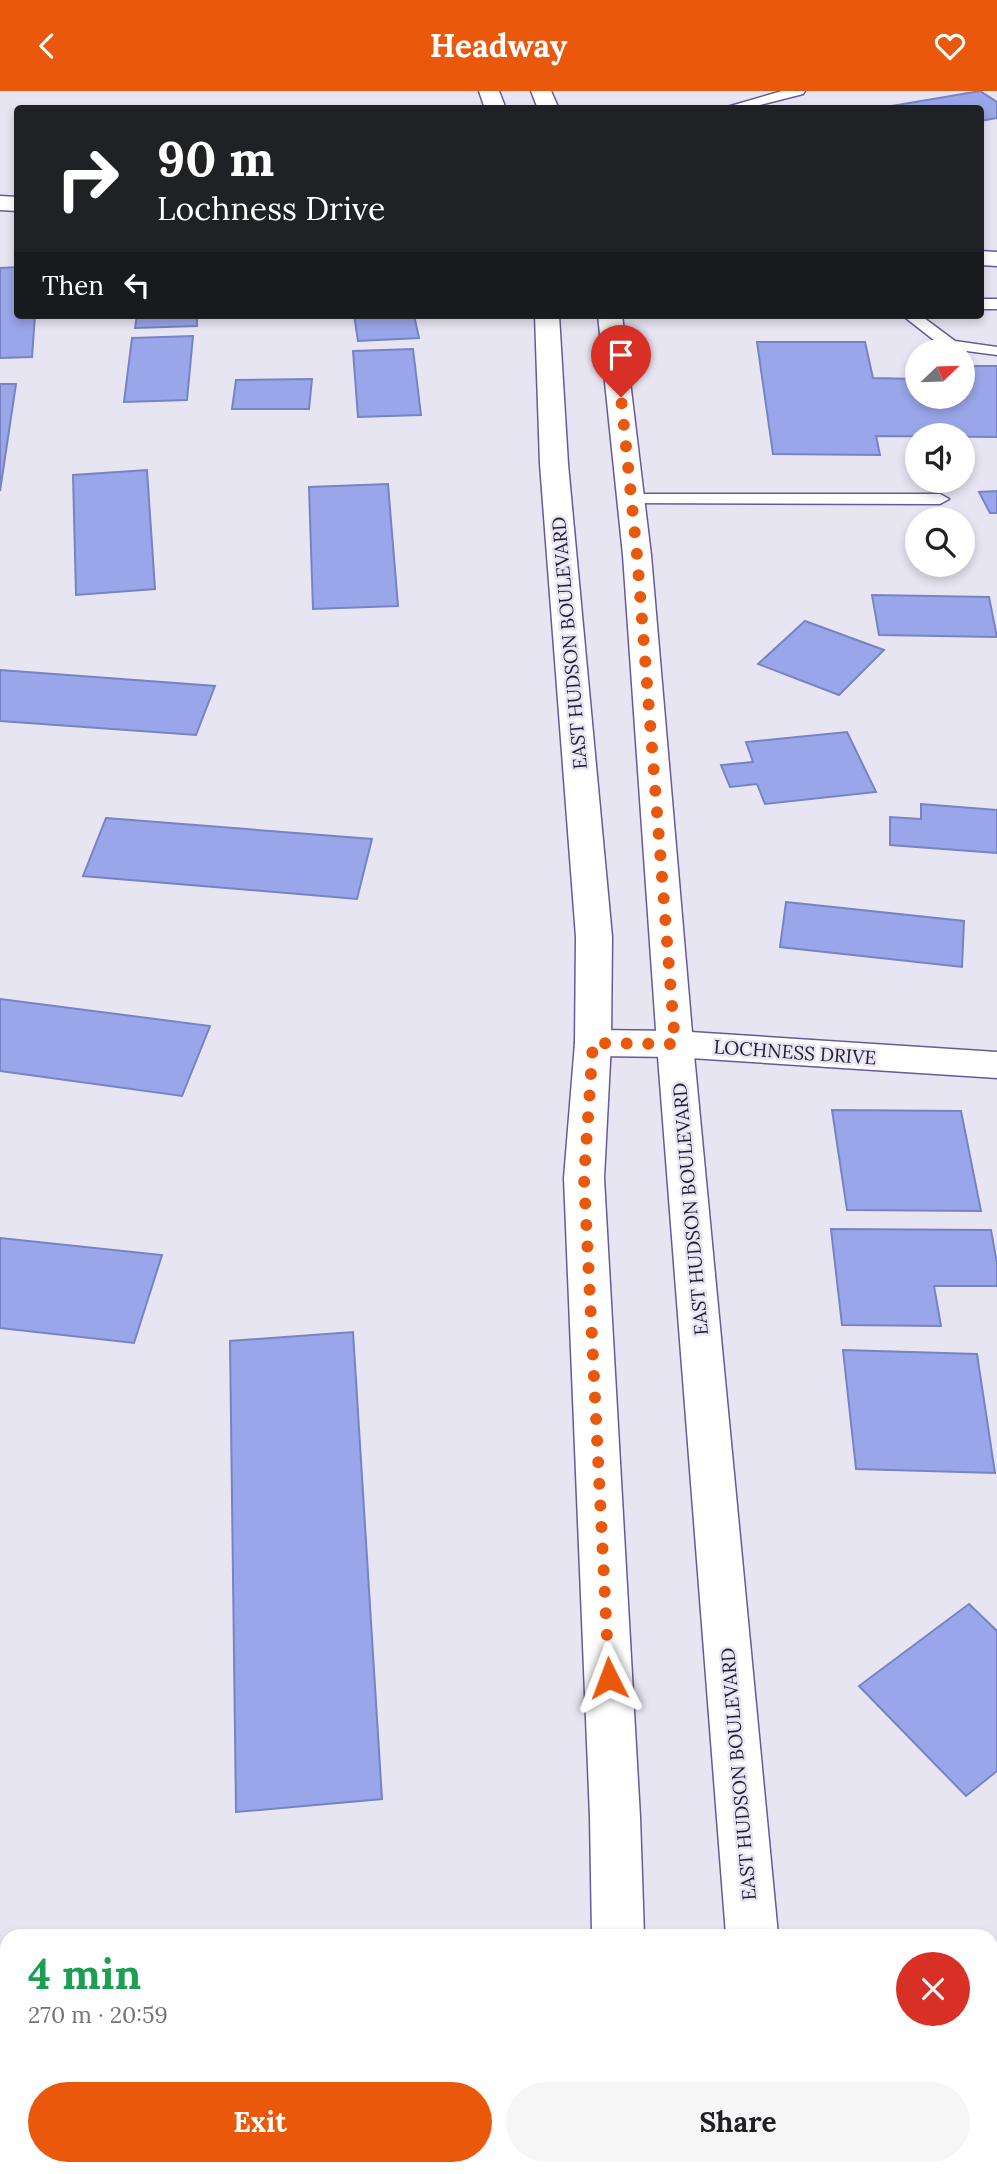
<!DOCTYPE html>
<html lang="en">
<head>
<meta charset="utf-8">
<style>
	:root { --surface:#fff; --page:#f6f6f6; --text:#202124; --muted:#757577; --accent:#ea580c }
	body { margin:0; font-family:Lora,serif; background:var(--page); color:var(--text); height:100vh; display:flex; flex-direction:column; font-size:26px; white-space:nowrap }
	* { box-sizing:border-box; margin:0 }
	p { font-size:23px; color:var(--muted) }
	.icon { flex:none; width:38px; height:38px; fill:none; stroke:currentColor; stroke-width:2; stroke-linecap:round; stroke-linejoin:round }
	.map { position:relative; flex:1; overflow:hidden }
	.details { position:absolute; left:0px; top:1838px; width:998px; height:247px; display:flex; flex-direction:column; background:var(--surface); border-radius:21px 21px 0 0; box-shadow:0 4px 10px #0003 }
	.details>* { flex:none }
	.guide { position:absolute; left:14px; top:14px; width:970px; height:214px; border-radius:7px; box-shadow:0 4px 10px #0003; background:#202124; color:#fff; overflow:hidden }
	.needle { width:46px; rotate:67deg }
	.fabs { position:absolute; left:905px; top:248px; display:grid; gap:14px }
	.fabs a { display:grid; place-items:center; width:70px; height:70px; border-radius:50%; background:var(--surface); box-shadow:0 4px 10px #0003; font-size:35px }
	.pin { position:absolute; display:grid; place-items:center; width:60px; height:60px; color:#fff; margin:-72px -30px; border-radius:50% 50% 50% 0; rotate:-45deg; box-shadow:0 0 7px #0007 }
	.pin .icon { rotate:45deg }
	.me { position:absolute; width:77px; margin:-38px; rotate:357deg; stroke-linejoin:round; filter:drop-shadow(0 0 5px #0008) }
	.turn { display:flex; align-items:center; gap:24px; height:147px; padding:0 28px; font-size:32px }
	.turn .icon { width:91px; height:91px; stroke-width:2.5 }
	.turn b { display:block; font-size:49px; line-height:60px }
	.then { display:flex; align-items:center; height:66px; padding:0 28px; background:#0003; gap:14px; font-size:26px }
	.round { display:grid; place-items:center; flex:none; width:74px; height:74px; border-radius:37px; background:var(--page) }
	.summary { display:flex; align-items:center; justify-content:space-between; height:119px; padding:0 28px }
	h1 { font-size:42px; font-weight:800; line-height:52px; color:#1e9e55 }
	.button { display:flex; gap:14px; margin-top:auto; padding:14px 28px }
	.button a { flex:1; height:80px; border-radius:42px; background:var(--accent); color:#fff; font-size:28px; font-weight:800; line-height:80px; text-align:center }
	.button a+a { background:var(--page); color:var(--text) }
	header { display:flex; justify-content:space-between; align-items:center; height:91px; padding:0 28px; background:var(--accent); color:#fff; font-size:32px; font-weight:800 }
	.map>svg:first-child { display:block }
	.building { fill:#99a6e9; stroke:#7783c3; stroke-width:2 }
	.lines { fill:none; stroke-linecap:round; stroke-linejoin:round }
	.lane-casing { stroke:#6a5998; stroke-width:3 }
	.street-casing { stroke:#6a5998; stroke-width:3 }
	.secondary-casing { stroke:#6a5998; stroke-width:3 }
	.lane { fill:#fff; fill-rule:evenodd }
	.street { fill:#fff; fill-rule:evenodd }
	.secondary { fill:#fff; fill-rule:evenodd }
	.route { stroke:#ea580c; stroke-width:12; stroke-dasharray:0 21.6 }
	.labels { text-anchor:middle; stroke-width:5; stroke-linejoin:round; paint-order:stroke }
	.street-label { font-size:19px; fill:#221b35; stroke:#e8e5f3 }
</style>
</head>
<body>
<header><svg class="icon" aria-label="back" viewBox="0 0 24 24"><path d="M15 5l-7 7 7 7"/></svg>Headway<svg class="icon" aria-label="heart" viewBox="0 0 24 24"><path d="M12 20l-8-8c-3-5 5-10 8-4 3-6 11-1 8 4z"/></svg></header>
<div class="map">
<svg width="997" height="2083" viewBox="0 0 997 2083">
	<rect width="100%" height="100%" fill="#e8e5f3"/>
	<g class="building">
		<polygon points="980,0 997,11 997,27 980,30 980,18 874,18"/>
		<polygon points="18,176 18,224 35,224 32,266 0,267 0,177"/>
		<polygon points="137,224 197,224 197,235 135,237"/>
		<polygon points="354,224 414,224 419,247 358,250"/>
		<polygon points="193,245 187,309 124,311 132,247"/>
		<polygon points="757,251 865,251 873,287 917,288 917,306 962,306 962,288 968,288 964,275 997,275 997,346 876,345 880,364 773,363"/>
		<polygon points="413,258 421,324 358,326 353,260"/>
		<polygon points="312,288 309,318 232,318 236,289"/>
		<polygon points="0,293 16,293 0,400"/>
		<polygon points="147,379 155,498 76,504 73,384"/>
		<polygon points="388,393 398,515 313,518 309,396"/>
		<polygon points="997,400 997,422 990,422 979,401"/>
		<polygon points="872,504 989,506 997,546 879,544"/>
		<polygon points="805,530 884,559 839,604 758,573"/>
		<polygon points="0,579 215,595 196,644 0,630"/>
		<polygon points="847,641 876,701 765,713 757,693 730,696 721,674 753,671 746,651"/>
		<polygon points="921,713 997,719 997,762 890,754 890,726 921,728"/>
		<polygon points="106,727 372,748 357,808 83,785"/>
		<polygon points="786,811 964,830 962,876 780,856"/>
		<polygon points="0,908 210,935 182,1005 0,980"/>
		<polygon points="832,1019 961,1020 981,1120 847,1119"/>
		<polygon points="831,1138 991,1139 997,1172 997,1195 934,1195 941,1235 842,1234"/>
		<polygon points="0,1147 162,1164 134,1252 0,1237"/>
		<polygon points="353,1241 382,1708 236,1721 230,1250"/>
		<polygon points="843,1259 977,1263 995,1382 856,1378"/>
		<polygon points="969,1513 997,1540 997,1680 966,1705 859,1595"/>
		<polygon points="119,2077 130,2077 143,2083 116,2083"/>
	</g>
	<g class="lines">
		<g class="lane-casing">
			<g id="lane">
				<polygon points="782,0 805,0 803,3 744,18 720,18"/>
				<rect x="980" y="208" width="17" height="10"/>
				<polygon points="902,224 920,224 955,250 997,256 997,264 944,257"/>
				<polygon points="630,403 940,403 949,408 940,413 624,412 621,408 624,404"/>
			</g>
		</g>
		<g class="street-casing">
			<polygon id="street" points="593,939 675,940 997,961 997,987 675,966 593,965 580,961 575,952 580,943"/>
		</g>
		<g class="secondary-casing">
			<g id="secondary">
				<polygon points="479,0 499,0 506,18 485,18"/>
				<polygon points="531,0 551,0 559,18 538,18"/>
				<polygon points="0,105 18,106 18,120 0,119"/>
				<polygon points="980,160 997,161 997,175 980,174"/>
				<polygon points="535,224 559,224 568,373 612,846 611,952 604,1087 640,1726 644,1844 592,1844 590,1726 564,1087 575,952 576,846 540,373"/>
				<polygon points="598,224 622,224 651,464 693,953 778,1844 726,1844 657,953 623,464"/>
				<rect x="595" y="2077" width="56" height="6"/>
				<polygon points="744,2077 800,2077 801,2083 745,2083"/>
			</g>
		</g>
		<use href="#lane" class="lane"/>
		<use href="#street" class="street"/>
		<use href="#secondary" class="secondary"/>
	</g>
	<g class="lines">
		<polyline class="route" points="609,1587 584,1087 593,952 675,953 637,464 621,306"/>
	</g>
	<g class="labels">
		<g class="street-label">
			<text transform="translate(569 552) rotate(-95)" y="7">EAST HUDSON BOULEVARD</text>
			<text transform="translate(795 961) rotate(4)" y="7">LOCHNESS DRIVE</text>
			<text transform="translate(690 1118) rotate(-95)" y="7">EAST HUDSON BOULEVARD</text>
			<text transform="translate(738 1683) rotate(-95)" y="7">EAST HUDSON BOULEVARD</text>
		</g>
	</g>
</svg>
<div class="fabs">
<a><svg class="needle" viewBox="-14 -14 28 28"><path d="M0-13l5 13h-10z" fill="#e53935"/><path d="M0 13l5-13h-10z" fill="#757577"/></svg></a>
<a><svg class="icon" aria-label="sound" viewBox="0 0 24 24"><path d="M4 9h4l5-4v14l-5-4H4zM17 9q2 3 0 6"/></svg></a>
<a><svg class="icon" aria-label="search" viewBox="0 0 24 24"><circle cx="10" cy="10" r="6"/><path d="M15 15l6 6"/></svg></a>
</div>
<div class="pin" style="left:621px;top:306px;background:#d93025"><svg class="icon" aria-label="arrive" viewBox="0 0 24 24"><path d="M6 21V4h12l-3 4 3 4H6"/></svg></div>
<svg class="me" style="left:609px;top:1587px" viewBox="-20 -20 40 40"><path d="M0-17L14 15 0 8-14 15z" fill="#ea580c" stroke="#fff" stroke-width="4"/></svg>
<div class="guide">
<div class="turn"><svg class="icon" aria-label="right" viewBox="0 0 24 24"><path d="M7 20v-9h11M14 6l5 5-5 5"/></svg><div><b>90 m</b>Lochness Drive</div></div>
<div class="then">Then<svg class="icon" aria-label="left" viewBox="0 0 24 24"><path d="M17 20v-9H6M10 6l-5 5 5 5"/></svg></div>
</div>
<section class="details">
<div class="summary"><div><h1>4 min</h1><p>270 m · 20:59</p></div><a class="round" style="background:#d93025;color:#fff"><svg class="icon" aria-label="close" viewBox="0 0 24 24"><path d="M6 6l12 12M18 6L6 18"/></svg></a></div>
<div class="button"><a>Exit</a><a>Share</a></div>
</section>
</div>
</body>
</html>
